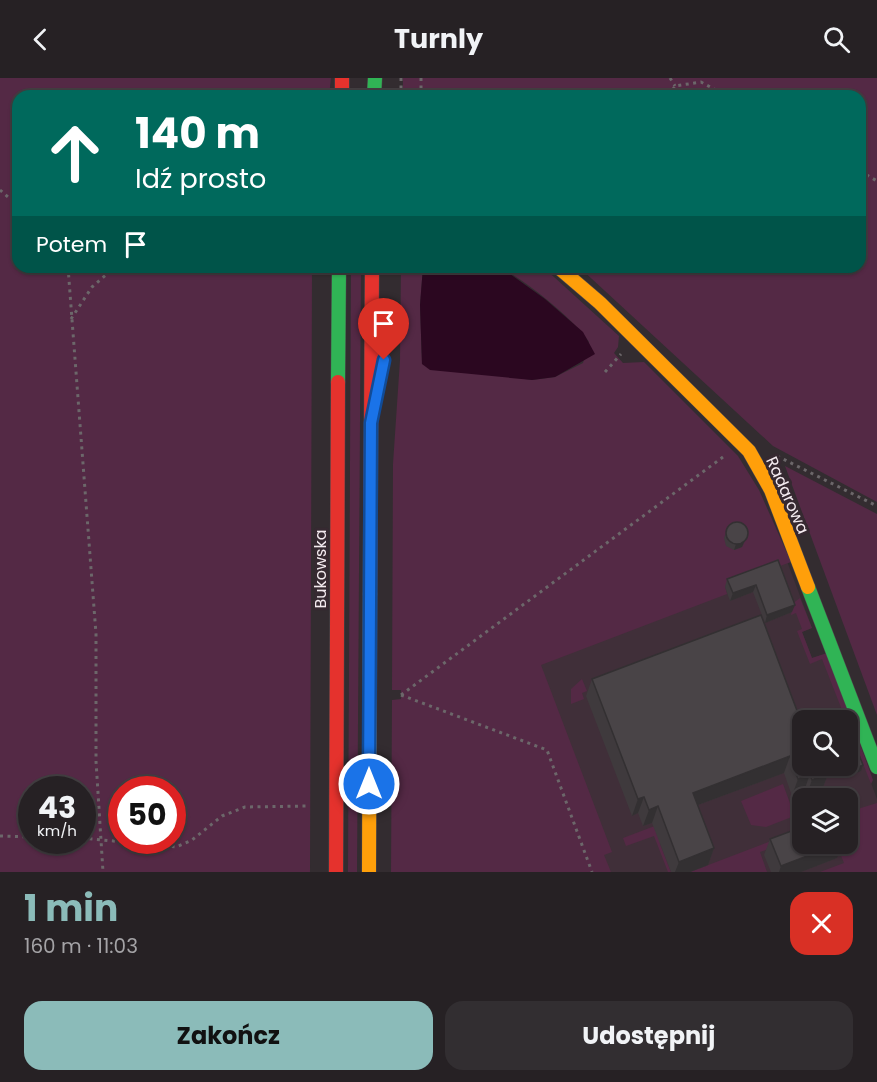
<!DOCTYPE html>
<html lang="pl">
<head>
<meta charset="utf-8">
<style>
	:root { --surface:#262124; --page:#322e31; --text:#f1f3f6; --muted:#a4a3a6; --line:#423e41; --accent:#8bbbb9 }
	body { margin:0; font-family:Poppins,sans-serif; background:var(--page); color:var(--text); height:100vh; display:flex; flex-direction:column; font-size:22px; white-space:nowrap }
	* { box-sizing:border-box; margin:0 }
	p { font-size:20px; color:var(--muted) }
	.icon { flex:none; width:33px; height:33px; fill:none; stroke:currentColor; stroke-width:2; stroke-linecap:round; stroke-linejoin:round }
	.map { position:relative; height:794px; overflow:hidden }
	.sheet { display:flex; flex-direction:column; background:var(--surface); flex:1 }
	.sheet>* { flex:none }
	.top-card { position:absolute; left:12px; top:12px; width:854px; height:183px; border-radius:18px; box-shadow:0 2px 4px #0004,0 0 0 2px var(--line); background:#00695c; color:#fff; overflow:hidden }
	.controls { position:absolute; left:792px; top:632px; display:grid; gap:12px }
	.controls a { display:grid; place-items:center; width:66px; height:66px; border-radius:12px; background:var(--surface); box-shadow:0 2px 4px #0004,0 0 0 2px var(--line); font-size:30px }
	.speed { position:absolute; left:18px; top:698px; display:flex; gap:12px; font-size:30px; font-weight:700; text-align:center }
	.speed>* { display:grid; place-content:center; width:78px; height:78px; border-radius:50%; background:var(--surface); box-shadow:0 2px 4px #0004,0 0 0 2px var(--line); line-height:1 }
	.speed small { font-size:15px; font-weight:400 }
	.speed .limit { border:9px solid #d22; background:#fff; color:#111 }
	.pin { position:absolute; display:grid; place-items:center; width:51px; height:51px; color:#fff; margin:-62px -26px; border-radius:50% 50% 50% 0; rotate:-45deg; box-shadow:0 0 6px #0007 }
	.pin .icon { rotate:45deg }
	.me { position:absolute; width:66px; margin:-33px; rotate:0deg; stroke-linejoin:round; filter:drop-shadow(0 0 4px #0008) }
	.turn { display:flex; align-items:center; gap:21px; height:126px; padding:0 24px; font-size:27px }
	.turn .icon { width:78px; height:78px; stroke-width:2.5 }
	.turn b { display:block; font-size:42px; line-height:51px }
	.then { display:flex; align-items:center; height:57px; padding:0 24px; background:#0003; gap:12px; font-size:22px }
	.round { display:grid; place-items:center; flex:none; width:63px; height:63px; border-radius:18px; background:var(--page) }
	.summary { display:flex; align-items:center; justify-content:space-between; height:102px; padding:0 24px }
	h1 { font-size:36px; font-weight:700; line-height:45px; color:var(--accent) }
	.action { display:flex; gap:12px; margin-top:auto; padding:12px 24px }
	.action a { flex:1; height:69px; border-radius:18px; background:var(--accent); color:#111; font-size:24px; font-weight:700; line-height:69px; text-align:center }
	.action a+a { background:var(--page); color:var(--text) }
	header { display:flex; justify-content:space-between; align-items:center; height:78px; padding:0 24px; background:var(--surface); font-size:27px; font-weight:700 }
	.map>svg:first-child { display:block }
	.built { fill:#402f39; fill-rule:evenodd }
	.green { fill:#542945; fill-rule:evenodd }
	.water { fill:#2b0720 }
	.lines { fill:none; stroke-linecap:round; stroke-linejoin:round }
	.fast-casing { stroke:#4e494c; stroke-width:15 }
	.slow-casing { stroke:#4e494c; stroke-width:15 }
	.jam-casing { stroke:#4e494c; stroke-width:15 }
	.path { stroke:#6c676a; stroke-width:3; stroke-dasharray:3 4.5; stroke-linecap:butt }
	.fast { stroke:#30b455; stroke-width:14 }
	.slow { stroke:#ff9f0a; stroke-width:14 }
	.jam { stroke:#e5322d; stroke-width:14 }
	.wall { fill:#3f3a3d }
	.shaded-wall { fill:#333032 }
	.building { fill:#494447; stroke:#333032; stroke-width:1.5 }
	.route-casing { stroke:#114b97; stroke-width:15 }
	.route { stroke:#1a73e8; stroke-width:10 }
	.labels { text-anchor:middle; stroke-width:6; stroke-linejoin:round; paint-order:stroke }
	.street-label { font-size:16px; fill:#f4ebf0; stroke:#362931 }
</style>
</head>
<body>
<header><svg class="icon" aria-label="back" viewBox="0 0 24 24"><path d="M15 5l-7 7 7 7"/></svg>Turnly<svg class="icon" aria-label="search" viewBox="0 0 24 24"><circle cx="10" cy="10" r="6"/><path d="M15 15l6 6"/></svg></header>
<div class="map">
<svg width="877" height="794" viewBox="0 0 877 794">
	<rect width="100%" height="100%" fill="#332c30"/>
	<path class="built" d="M785 478 812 550 802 554 812 580 822 577 847 642H802V687H848V643L877 721V794H598L521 578ZM802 720H848V765H802Z"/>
	<g class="green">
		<path d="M0 0H331L329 18H18V189H312L310 794H0ZM32 711H82V762H32ZM122 711H172V762H122Z"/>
		<polygon points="403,0 877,0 877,424 773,368 579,189 860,189 860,18 403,18"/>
		<polygon points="351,189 361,189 357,794 348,794"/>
		<path d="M401 189H423L420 227 422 286 532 302 555 299 583 285 589 264C577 244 519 196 497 189H543L619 258 618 269 614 275 623 285 644 284 738 378 759 412 791 484 725 508 727 516 541 587 612 774 604 777 611 794H391L392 622 401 621V612H392L393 386 400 282Z"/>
		<polygon points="785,388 877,436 877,637"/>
		<polygon points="800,520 812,550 802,554 812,580 827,575 873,702 871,706 822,581 810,586 797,553 802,551 796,535 791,537 792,526"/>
		<polygon points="582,601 587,613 582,615 584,621 571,626 571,611"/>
		<polygon points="783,706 791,728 802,724 802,735 766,749 751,747 741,723"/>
		<polygon points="877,725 877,794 820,794 844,785 836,765 848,765 848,734"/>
		<polygon points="689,735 660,766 671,794 668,794 654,758 626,768 623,760"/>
		<polygon points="784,758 786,765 760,774 767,794 690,794"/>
	</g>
	<polygon class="water" points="423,189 503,191 545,221 583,254 595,276 555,299 532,302 430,292 422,286 420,227"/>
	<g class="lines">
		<g class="fast-casing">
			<g id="fast">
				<polyline points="374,18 375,0"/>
				<polyline points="338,304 339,189"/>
				<polyline points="808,509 877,689"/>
			</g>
		</g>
		<g class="slow-casing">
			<g id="slow">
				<polyline points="558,189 600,225 749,373 771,412 808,509"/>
				<polyline points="369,794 370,516"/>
			</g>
		</g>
		<g class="jam-casing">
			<g id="jam">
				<polyline points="342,0 342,18"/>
				<polyline points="370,516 372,189"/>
				<polyline points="336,794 338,304"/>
			</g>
		</g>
		<g class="path">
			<polyline points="670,0 675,8"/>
			<polyline points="401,18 401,0"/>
			<polyline points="421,18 421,0"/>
			<polyline points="669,18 675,8 701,4 727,18"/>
			<polyline points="860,93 877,103"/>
			<polyline points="0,112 18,128"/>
			<polyline points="68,189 96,556 96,683 103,794"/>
			<polyline points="71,241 92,209 115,189"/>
			<polyline points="605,294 621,276"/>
			<polyline points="777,378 877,428"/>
			<polyline points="401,617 723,379"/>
			<polyline points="401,617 547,672 592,794"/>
			<polyline points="0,758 32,759"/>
			<polyline points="82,760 176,769 192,762 222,738 245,729 307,728"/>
		</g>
		<use href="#fast" class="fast"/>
		<use href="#slow" class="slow"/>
		<use href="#jam" class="jam"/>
	</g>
	<g class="wall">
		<polygon points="726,455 748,456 742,469 734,472 726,468 724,460"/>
		<polygon points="778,482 792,534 765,545 753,514 730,523 725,509 727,501"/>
		<polygon points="761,537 802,687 831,688 822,712 806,718 804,713 792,718 784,695 698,727 714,770 708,787 690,794 671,794 652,745 643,748 638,735 632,738 586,618 592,601"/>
		<polygon points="848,675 861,693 851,697 848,686"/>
		<polygon points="770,761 837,780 801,794 771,794 764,777"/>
	</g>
	<g class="shaded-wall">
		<polygon points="748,456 742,469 734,472 736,466"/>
		<polygon points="756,507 753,514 730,523 733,515"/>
		<polygon points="795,527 792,534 765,545 767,537"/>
		<polygon points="790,678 784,695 687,731 693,715"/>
		<polygon points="863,687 861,693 851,697 854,691"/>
		<polygon points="831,688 822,712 806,718 812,702 826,690"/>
		<polygon points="810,696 804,713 792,718 798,701"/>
		<polygon points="644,719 638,735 632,738 638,721"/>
		<polygon points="658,728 652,745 643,748 649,732"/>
		<polygon points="841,765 843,765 837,780 801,794 779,794 781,788"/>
		<polygon points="714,770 708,787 690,794 675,794 679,784"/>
	</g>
	<g class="building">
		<circle cx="737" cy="455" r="11"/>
		<polygon points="778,482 795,527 767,537 756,507 733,515 727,501"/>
		<polygon points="761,537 802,646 802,687 831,687 831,688 826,690 828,695 812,702 810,696 798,701 790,678 693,715 714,770 679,784 658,728 649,732 644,719 638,721 592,601"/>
		<polygon points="857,672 863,687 854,691 848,675"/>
		<polygon points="802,749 802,765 841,765 781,788 770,761"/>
	</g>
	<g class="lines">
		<g class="route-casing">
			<polyline id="route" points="369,706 371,345 384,282"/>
		</g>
		<use href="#route" class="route"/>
	</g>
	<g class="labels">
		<g class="street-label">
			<text transform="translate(788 417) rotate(66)" y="6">Radarowa</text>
			<text transform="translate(320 491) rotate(-90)" y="6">Bukowska</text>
		</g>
	</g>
</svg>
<div class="controls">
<a><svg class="icon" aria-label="search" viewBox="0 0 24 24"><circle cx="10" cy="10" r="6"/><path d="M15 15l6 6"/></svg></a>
<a><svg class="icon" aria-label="layers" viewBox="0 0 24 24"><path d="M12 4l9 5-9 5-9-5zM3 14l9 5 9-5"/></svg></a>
</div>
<div class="speed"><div>43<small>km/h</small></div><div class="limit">50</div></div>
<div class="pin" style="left:384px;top:282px;background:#d93025"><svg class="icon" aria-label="arrive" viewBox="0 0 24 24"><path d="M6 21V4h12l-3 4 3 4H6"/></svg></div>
<svg class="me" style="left:369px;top:706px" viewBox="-20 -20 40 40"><circle r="17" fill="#1a73e8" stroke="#fff" stroke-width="3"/><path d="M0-11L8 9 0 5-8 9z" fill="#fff"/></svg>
<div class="top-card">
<div class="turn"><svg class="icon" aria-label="ahead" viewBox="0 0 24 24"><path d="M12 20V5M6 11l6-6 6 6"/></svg><div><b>140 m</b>Idź prosto</div></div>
<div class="then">Potem<svg class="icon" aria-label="arrive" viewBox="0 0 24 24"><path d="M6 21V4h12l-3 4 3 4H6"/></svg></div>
</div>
</div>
<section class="sheet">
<div class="summary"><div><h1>1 min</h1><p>160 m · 11:03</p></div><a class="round" style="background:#d93025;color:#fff"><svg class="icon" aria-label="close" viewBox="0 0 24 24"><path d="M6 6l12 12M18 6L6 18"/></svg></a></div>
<div class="action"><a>Zakończ</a><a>Udostępnij</a></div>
</section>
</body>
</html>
